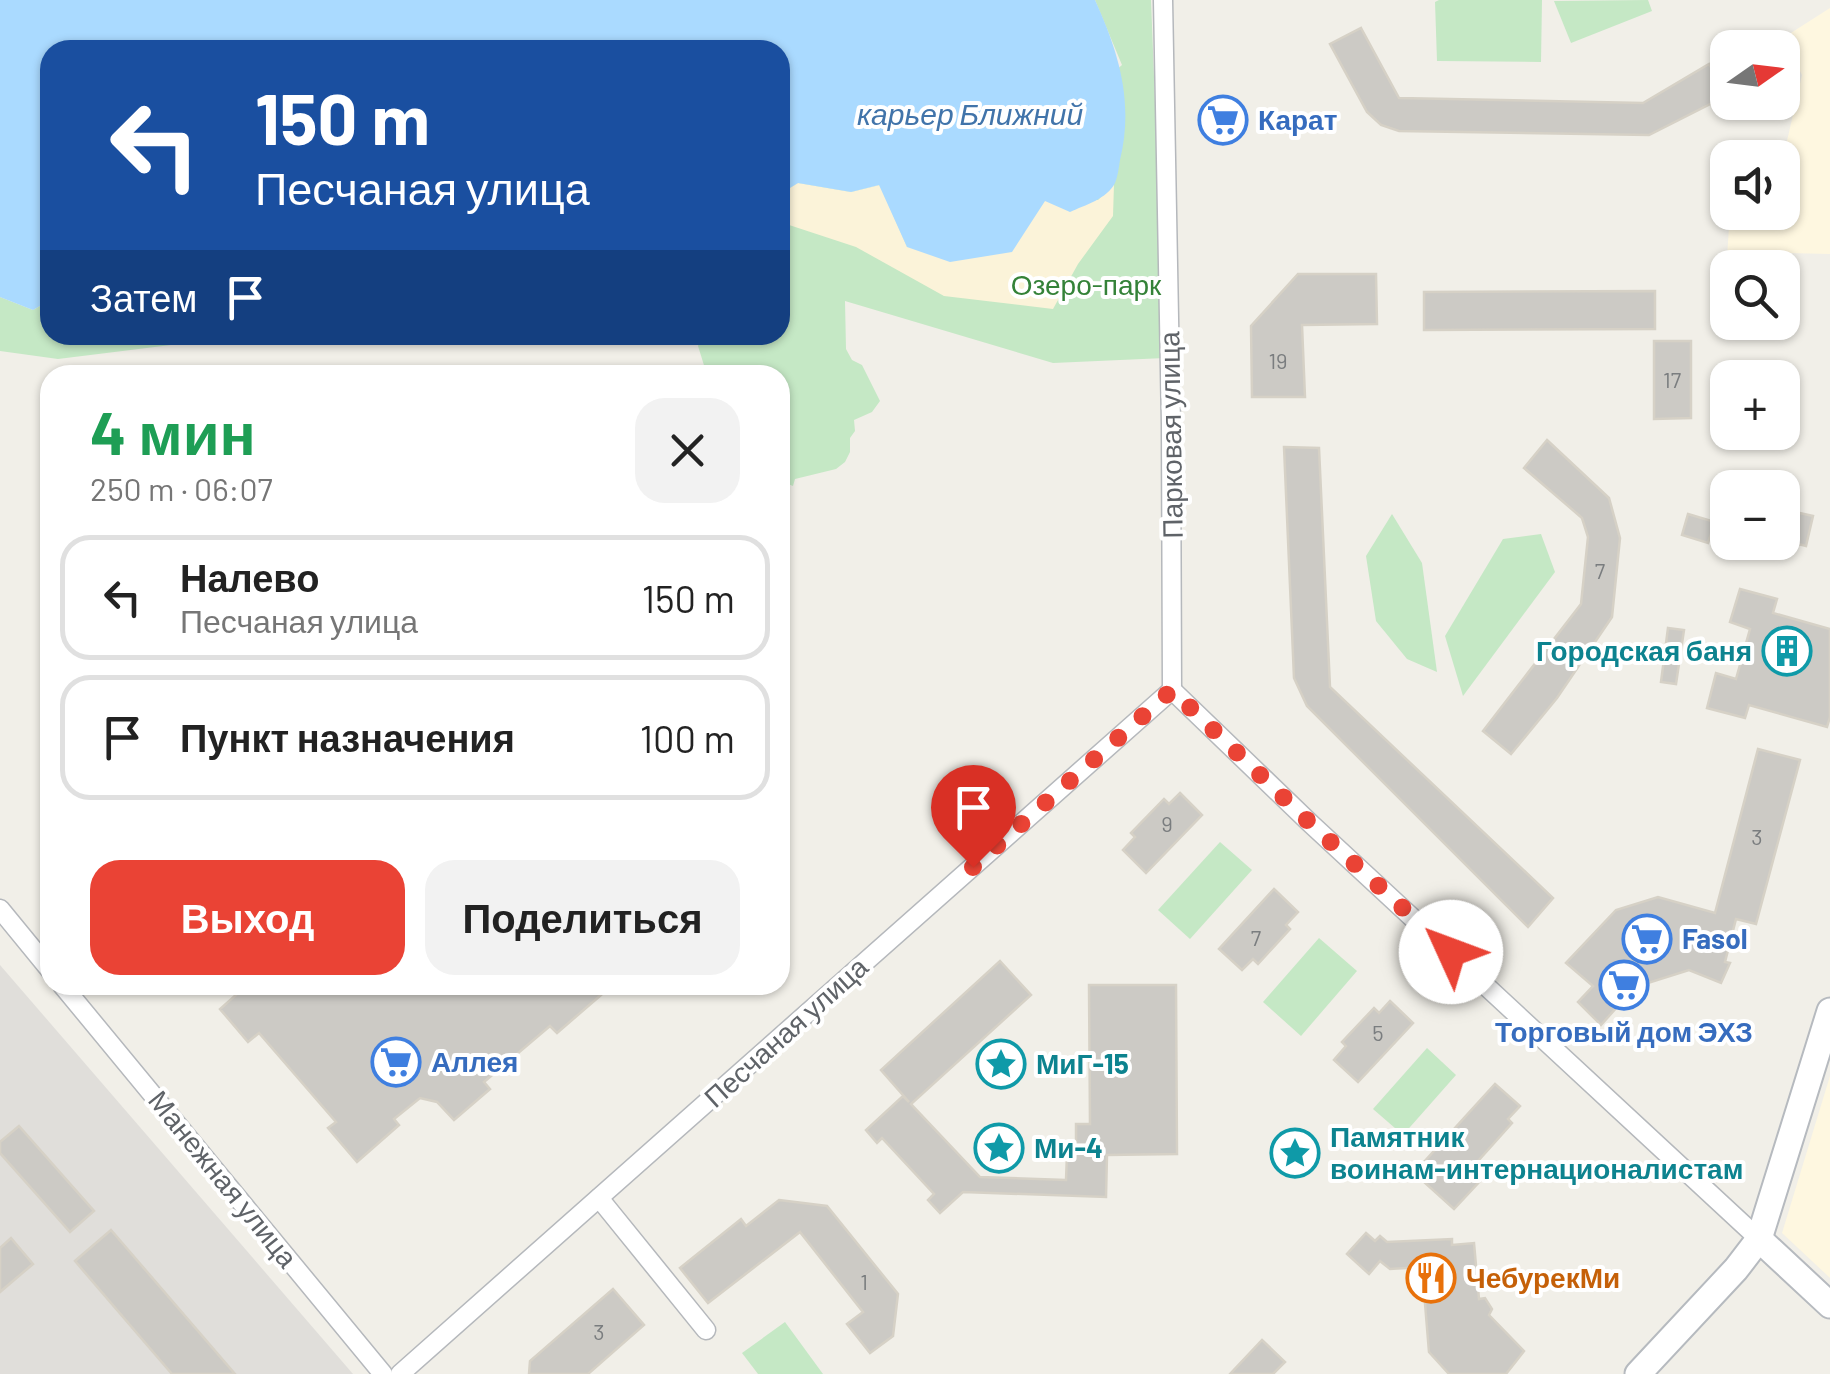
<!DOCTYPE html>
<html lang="ru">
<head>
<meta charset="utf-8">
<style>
	:root { --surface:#fff; --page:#f2f2f2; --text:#222; --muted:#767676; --line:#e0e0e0; --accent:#ea4335 }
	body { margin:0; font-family:Barlow,sans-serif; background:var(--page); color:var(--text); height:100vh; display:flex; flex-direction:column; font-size:38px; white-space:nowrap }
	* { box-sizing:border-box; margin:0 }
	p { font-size:32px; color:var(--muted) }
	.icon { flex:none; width:55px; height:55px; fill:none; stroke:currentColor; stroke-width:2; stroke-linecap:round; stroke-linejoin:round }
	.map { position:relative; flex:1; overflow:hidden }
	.panel { position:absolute; left:40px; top:365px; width:750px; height:630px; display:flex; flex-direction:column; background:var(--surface); border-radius:30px; box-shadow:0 2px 8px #0004 }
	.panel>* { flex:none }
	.guide { position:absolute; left:40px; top:40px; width:750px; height:305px; border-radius:30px; box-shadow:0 2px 8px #0004; background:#1a4fa0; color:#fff; overflow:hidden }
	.needle { width:65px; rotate:76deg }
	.controls { position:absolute; left:1710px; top:30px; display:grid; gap:20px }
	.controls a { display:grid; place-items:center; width:90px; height:90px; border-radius:20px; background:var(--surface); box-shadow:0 2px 8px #0004; font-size:50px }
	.pin { position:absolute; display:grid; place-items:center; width:85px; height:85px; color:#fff; margin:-102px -42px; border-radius:50% 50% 50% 0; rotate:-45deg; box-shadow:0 0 10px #0007 }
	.pin .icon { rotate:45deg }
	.me { position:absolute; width:110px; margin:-55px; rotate:313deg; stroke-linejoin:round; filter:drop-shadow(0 0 8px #0008) }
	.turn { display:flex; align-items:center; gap:35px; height:210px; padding:0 50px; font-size:45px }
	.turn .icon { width:130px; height:130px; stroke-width:2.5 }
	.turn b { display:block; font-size:70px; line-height:85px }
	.then { display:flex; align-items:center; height:95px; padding:0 50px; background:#0003; gap:20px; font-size:38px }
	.round { display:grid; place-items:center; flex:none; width:105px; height:105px; border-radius:30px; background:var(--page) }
	.overview { display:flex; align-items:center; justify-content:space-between; height:170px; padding:0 50px }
	h1 { font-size:60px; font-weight:700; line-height:75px; color:#1e9e55 }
	.cta { display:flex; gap:20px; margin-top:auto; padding:20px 50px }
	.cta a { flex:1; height:115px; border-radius:30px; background:var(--accent); color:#fff; font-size:40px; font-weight:700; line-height:115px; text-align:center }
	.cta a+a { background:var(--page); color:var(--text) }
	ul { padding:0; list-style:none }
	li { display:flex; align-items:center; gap:30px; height:125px; margin:0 20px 15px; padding:0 30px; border:5px solid var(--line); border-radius:30px }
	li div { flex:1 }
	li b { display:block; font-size:38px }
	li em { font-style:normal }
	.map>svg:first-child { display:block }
	.commercial { fill:#fef7e0 }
	.industrial { fill:#e0deda }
	.green { fill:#c5e8c5 }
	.sand { fill:#fbf3d9 }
	.water { fill:#aadaff }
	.building { fill:#cccac5; stroke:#d6d1c6; stroke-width:2.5 }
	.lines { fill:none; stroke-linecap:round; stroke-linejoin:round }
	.street-casing { stroke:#b5b8bc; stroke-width:21 }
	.secondary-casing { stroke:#b6babf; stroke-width:29 }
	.street { stroke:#fff; stroke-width:18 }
	.secondary { stroke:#fff; stroke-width:25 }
	.route { stroke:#ea4335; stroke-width:18; stroke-dasharray:0 32.4 }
	.labels { text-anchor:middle; stroke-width:8; stroke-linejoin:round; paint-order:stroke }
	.number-label { font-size:22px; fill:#7a7d7f }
	.shop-label { font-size:28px; font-weight:bold; fill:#366cbe; stroke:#fff; text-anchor:start }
	.park-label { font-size:28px; fill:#348238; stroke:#fff }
	.street-label { font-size:28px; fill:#5f6368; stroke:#fff }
	.culture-label { font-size:28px; font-weight:bold; fill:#0d838f; stroke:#fff; text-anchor:start }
	.food-label { font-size:28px; font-weight:bold; fill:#c56008; stroke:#fff; text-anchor:start }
	.water-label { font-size:30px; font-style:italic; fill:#4174aa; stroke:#fff }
</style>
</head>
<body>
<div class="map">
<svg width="1830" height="1374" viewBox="0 0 1830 1374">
	<rect width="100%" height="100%" fill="#f1efe8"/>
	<g class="commercial">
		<polygon points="1830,8 1830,254 1787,253 1760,267 1728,268 1726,271 1730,213 1782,212 1782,158 1762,157 1787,141 1802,75 1783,38"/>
		<polygon points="1830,1076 1830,1278 1782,1233"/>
	</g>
	<polygon class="industrial" points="0,965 353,1374 0,1374"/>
	<g class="green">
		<polygon points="1095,0 1151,0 1165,358 1053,363 845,301 846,349 852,360 862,365 880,401 872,412 854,420 855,431 850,438 850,452 845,462 836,469 795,479 793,486 780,481 780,375 707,375 698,346 701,335 780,335 780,194 798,183 851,192 880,185 907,247 1122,65"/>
		<polygon points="1439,0 1542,0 1541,62 1437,61 1435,2"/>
		<polygon points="1648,0 1652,11 1571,43 1554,1"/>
		<polygon points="0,297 33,310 50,300 50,335 199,335 179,344 58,359 0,351"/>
		<polygon points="1392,514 1422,563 1437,672 1407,659 1376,621 1366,556"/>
		<polygon points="1541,534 1555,572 1463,696 1445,636 1503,539"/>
		<polygon points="1220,842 1252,870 1190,939 1158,910"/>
		<polygon points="1319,938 1357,971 1301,1036 1263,1002"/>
		<polygon points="1427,1048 1456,1075 1403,1135 1373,1109"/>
		<polygon points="785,1322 823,1374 758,1374 742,1353"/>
	</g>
	<polygon class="sand" points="798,183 851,192 880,185 907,247 1045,201 1098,200 1114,184 1113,216 1078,264 1053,309 944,296 856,247 780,222 780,194"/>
	<path class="water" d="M0 0H1095C1119 53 1134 102 1120 160 1119 166 1118 176 1115 183 1107 199 1085 205 1070 212L1045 201 1012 252 950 262 907 247 879 185 851 192 798 183 780 194V50H50V300L33 310 0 297Z"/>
	<g class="building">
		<polygon points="1361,28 1399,98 1643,103 1709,64 1728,95 1649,135 1399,131 1381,125 1367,112 1330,44"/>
		<circle cx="1223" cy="120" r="18"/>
		<polygon points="1298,274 1376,274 1377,324 1302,325 1305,397 1252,397 1251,326"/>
		<polygon points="1655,291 1655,329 1424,330 1424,292"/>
		<polygon points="1654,341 1691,341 1691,418 1654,419"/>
		<polygon points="1547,440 1609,498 1620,538 1612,617 1557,698 1511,754 1483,731 1581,604 1588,537 1582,518 1524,468"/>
		<polygon points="1284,447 1319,448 1330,687 1553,898 1528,927 1307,706 1294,678"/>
		<polygon points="1782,509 1813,516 1806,546 1782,540"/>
		<polygon points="1688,514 1715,522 1708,543 1682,535"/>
		<polygon points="1740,589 1777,599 1773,613 1830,629 1830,717 1827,727 1749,705 1745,718 1707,708 1716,673 1736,679 1750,629 1730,622"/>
		<polygon points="1668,628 1684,630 1676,684 1661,682"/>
		<polygon points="1758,749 1800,760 1756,924 1736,919 1725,962 1730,963 1721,983 1689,970 1635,987 1601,1025 1578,1002 1593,986 1566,963 1616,910 1658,897 1715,913"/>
		<polygon points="1180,793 1202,815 1146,873 1123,850 1135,837 1131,833 1164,799 1169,804"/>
		<polygon points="1274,889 1298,912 1286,925 1290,929 1258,964 1253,959 1242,970 1219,949"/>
		<polygon points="1000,961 1031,995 911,1104 980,1177 1066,1180 1067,1154 1076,1154 1076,1124 1090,1124 1089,985 1176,985 1177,1154 1107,1155 1106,1197 963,1192 940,1213 928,1200 934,1194 882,1138 877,1143 866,1130 903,1096 909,1102 881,1070"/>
		<polygon points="247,985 593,985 601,995 557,1033 550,1026 484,1082 490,1089 454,1120 437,1102 420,1098 394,1119 399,1125 357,1162 328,1128 336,1122 259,1033 248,1042 220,1009"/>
		<polygon points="1390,1001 1413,1023 1358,1082 1334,1060 1346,1046 1342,1042 1374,1008 1379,1013"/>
		<polygon points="1495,1084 1520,1106 1508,1119 1512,1123 1470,1170 1481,1180 1454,1209 1414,1173"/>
		<polygon points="19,1126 94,1211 70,1232 0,1153 0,1142"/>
		<polygon points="779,1200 827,1206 898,1294 893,1336 870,1353 847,1324 863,1312 800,1232 708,1303 680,1268 741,1219 746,1226"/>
		<polygon points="111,1230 235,1374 172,1374 75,1261"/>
		<polygon points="1366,1233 1375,1241 1380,1236 1387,1242 1452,1239 1452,1245 1474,1243 1479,1299 1485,1298 1492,1309 1489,1315 1524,1351 1506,1374 1449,1374 1429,1352 1422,1267 1390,1269 1380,1261 1369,1274 1347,1254"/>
		<polygon points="11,1238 33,1264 0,1292 0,1248"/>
		<polygon points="613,1289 644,1325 588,1374 529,1374 530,1361"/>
		<polygon points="1262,1340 1285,1362 1273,1374 1230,1374"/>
	</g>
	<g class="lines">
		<g class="street-casing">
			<g id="street">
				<polyline points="1163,0 1171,424 1172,690"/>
				<polyline points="1172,690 1310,823 1759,1239"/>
				<polyline points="0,909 50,970"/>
				<polyline points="62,985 383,1374"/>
				<polyline points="599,1198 706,1330"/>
				<polyline points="400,1374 1172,690"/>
			</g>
		</g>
		<g class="secondary-casing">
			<g id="secondary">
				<polyline points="1759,1239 1830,1305"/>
				<polyline points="1638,1374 1736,1269 1759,1239 1830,1011"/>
			</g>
		</g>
		<use href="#street" class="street"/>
		<use href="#secondary" class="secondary"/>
	</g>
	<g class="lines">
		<polyline class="route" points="973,867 1172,690 1310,823 1451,952"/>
	</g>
	<defs>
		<g id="supermarket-ring" transform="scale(2.5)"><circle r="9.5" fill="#fff" stroke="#3f7fe0" stroke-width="1.5"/><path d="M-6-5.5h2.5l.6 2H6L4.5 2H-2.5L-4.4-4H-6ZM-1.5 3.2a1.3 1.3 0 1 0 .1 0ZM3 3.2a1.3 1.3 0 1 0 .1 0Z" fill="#3f7fe0"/></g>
		<g id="building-ring" transform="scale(2.5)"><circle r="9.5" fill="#fff" stroke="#0f9aa8" stroke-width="1.5"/><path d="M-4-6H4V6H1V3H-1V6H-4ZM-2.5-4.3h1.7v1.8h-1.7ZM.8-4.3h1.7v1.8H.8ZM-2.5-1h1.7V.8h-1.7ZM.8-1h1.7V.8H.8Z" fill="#0f9aa8"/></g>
		<g id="sight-ring" transform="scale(2.5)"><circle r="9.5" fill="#fff" stroke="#0f9aa8" stroke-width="1.5"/><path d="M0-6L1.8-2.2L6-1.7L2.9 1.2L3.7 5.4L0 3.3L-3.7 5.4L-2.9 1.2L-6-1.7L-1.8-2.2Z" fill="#0f9aa8"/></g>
		<g id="restaurant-ring" transform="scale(2.5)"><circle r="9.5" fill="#fff" stroke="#e8710a" stroke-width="1.5"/><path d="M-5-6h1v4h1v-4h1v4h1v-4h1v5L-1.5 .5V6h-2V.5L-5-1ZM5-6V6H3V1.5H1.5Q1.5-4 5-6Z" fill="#e8710a"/></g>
	</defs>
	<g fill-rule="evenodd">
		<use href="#supermarket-ring" x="1223" y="120"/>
		<use href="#building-ring" x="1787" y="651"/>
		<use href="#supermarket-ring" x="1647" y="939"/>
		<use href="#supermarket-ring" x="1624" y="985"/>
		<use href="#supermarket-ring" x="396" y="1062"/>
		<use href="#sight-ring" x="1001" y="1064"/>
		<use href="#sight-ring" x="999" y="1148"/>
		<use href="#sight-ring" x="1295" y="1153"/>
		<use href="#restaurant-ring" x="1431" y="1278"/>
	</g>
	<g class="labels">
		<g class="number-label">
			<text x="1278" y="369">19</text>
			<text x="1672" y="388">17</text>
			<text x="1600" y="579">7</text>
			<text x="1167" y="832">9</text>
			<text x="1757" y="845">3</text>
			<text x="1256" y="946">7</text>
			<text x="1378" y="1041">5</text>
			<text x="864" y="1290">1</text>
			<text x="599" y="1340">3</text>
		</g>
		<g class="shop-label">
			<text x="1258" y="130">Карат</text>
			<text x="1682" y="949">Fasol</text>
			<text x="1624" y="1042" text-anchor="middle">Торговый дом ЭХЗ</text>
			<text x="431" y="1072">Аллея</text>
		</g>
		<g class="park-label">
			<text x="1086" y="295">Озеро-парк</text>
		</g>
		<g class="street-label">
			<text transform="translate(1171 435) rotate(-91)" y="10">Парковая улица</text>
			<text transform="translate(786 1032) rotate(-42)" y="10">Песчаная улица</text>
			<text transform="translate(223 1179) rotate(51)" y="10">Манежная улица</text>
		</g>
		<g class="culture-label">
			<text x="1752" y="661" text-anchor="end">Городская баня</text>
			<text x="1036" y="1074">МиГ-15</text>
			<text x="1330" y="1147">Памятник<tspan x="1330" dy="32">воинам-интернационалистам</tspan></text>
			<text x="1034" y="1158">Ми-4</text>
		</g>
		<g class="food-label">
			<text x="1466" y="1288">ЧебурекМи</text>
		</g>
		<g class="water-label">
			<text x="970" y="125">карьер Ближний</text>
		</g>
	</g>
</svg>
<div class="controls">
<a><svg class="needle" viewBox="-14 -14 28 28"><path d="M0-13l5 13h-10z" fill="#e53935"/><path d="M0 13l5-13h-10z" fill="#767676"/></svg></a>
<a><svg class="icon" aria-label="sound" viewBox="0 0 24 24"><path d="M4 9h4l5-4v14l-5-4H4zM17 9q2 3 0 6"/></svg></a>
<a><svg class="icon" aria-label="search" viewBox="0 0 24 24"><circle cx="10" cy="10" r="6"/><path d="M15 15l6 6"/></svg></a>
<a>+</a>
<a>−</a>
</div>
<div class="pin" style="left:973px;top:867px;background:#d93025"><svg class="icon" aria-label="arrive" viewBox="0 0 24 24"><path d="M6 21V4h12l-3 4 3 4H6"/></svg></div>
<svg class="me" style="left:1451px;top:952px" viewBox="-20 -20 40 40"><circle r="19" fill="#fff"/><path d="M0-13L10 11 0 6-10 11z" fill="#ea4335"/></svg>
<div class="guide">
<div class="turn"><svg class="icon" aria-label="left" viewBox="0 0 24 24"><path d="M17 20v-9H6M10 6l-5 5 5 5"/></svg><div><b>150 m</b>Песчаная улица</div></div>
<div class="then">Затем<svg class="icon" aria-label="arrive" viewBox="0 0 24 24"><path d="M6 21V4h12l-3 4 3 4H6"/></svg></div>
</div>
<section class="panel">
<div class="overview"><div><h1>4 мин</h1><p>250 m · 06:07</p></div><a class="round"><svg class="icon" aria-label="close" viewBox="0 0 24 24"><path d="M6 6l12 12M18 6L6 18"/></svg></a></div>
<ul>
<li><svg class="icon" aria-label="left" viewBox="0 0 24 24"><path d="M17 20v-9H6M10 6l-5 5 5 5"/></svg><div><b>Налево</b><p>Песчаная улица</p></div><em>150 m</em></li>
<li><svg class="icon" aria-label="arrive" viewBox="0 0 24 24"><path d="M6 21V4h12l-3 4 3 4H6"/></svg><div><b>Пункт назначения</b></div><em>100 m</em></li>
</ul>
<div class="cta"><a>Выход</a><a>Поделиться</a></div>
</section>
</div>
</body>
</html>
